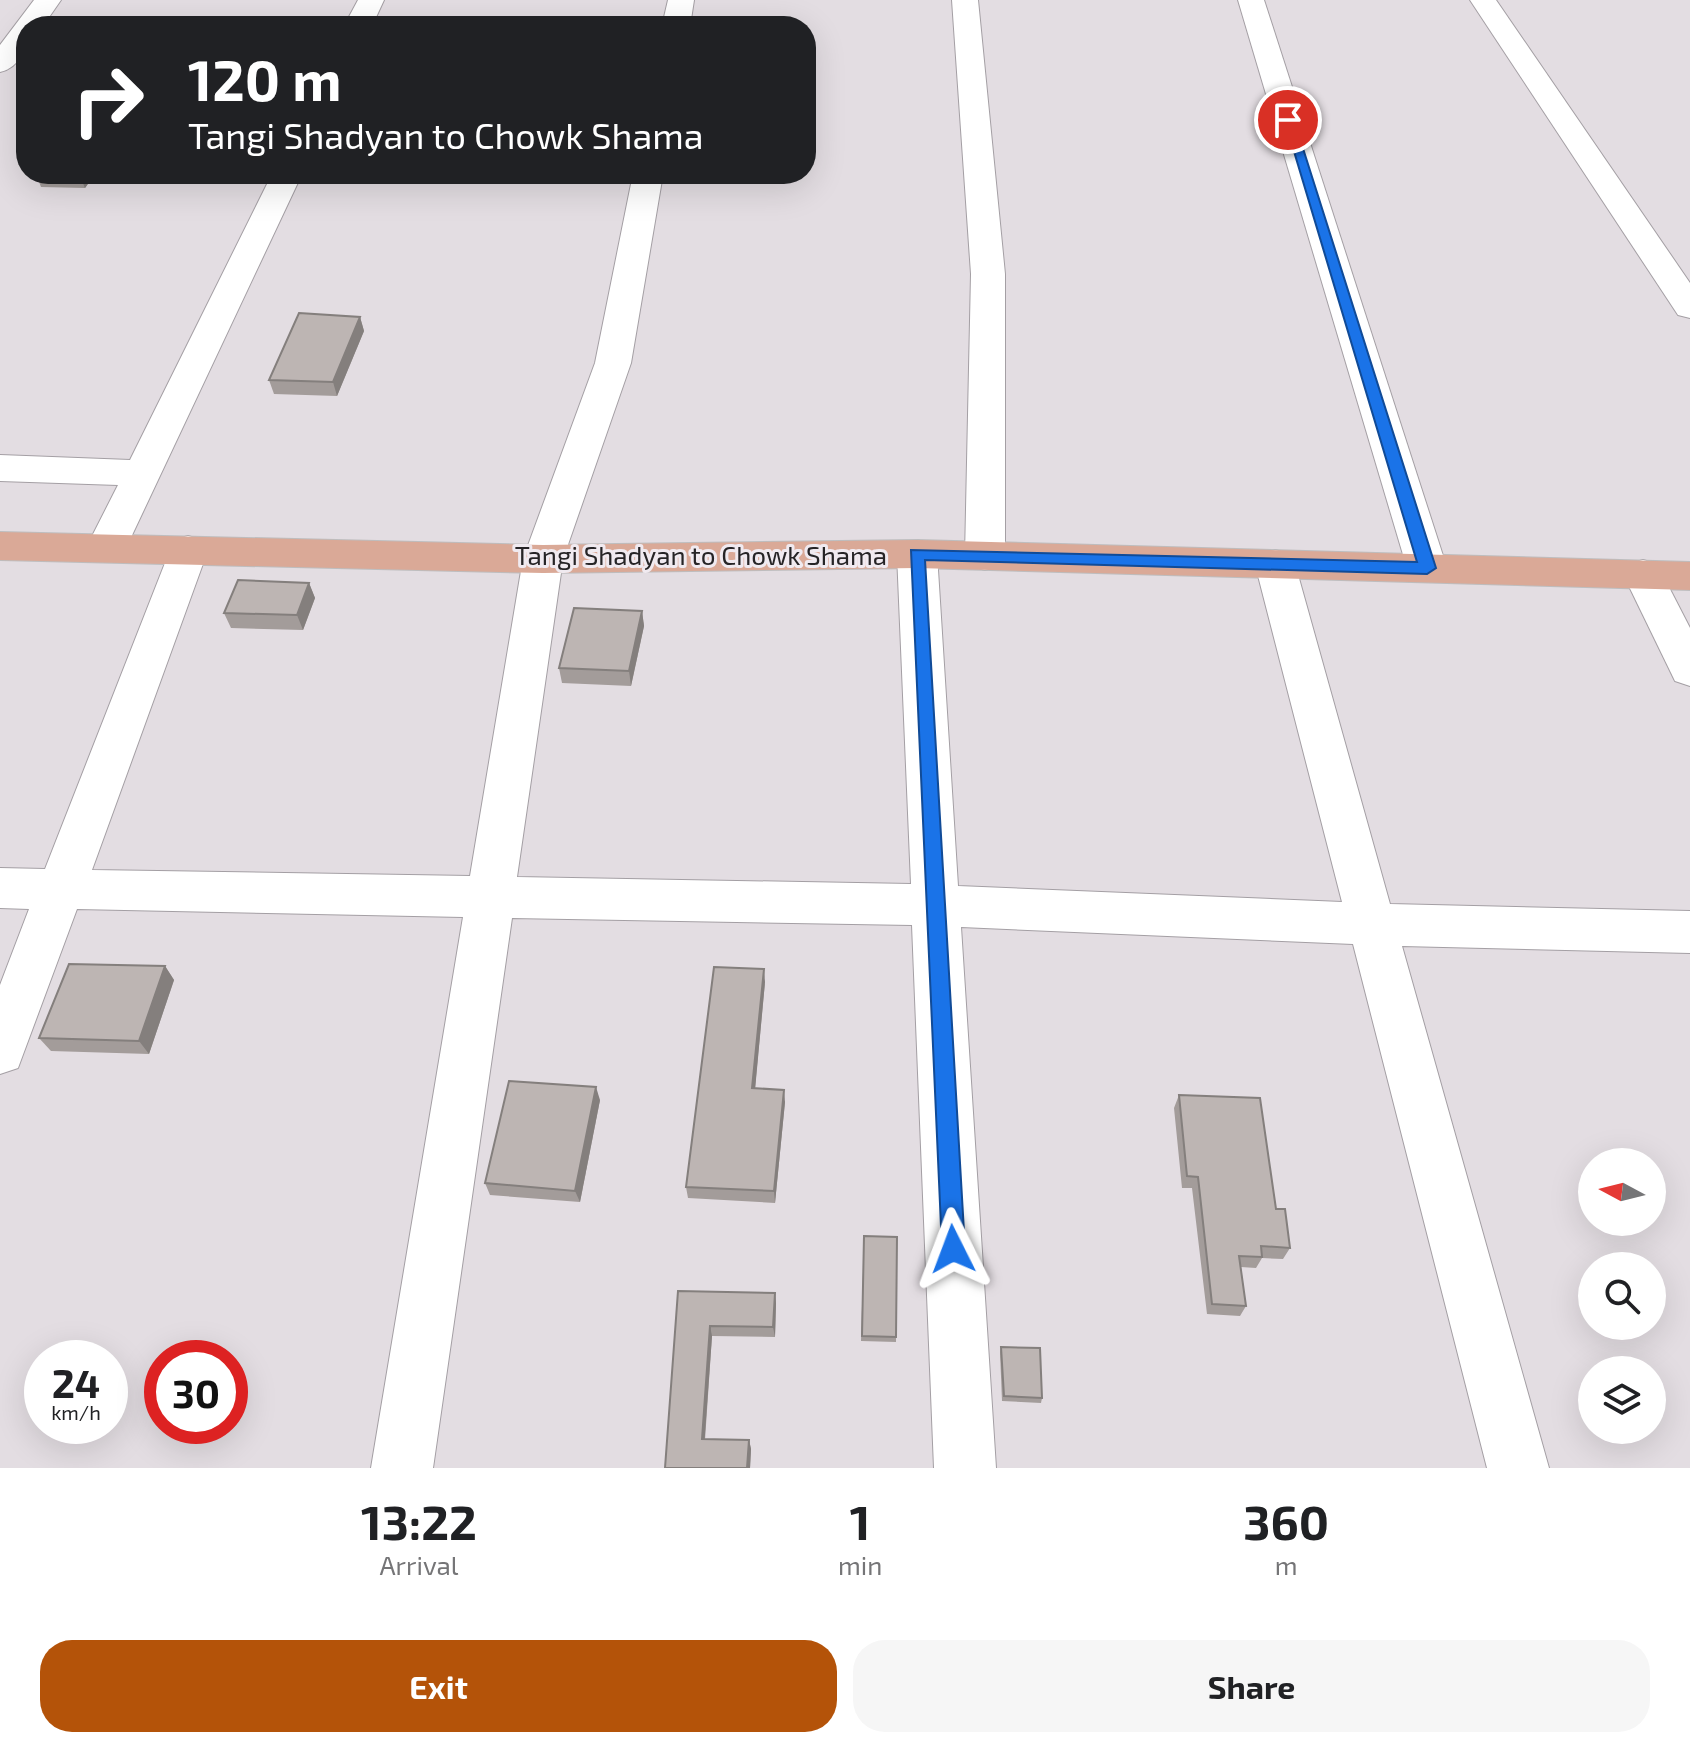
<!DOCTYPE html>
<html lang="en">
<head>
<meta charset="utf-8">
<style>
	:root { --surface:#fff; --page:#f6f6f6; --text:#202124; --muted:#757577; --accent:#b45309 }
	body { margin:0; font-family:"Exo 2",sans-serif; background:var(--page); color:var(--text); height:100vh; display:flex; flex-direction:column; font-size:30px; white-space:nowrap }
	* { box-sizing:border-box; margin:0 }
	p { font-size:26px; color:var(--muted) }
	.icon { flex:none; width:44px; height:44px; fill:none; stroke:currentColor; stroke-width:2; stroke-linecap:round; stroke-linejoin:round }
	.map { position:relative; height:1468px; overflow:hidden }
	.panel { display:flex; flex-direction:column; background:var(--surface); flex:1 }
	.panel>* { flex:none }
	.top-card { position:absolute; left:16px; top:16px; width:800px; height:168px; border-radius:32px; box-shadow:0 8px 32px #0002; background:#202124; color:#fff; overflow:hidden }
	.needle { width:52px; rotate:277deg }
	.tools { position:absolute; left:1578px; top:1148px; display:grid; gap:16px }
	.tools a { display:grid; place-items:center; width:88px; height:88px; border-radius:50%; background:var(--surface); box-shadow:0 8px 32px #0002; font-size:40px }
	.speed { position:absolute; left:24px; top:1340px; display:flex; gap:16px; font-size:40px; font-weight:700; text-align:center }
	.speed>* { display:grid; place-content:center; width:104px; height:104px; border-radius:50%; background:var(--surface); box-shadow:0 8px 32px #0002; line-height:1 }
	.speed small { font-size:20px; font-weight:400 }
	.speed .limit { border:12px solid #d22; background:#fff; color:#111 }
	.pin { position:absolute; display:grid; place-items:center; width:68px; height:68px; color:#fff; margin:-34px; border:4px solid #fff; border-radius:50%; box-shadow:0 2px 8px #0007 }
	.me { position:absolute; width:88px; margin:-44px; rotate:357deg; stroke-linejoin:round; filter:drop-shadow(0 0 6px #0008) }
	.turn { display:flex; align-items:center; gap:28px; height:168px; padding:0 40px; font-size:36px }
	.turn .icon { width:104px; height:104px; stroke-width:2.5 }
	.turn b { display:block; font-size:56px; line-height:68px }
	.eta { display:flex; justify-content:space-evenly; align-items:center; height:136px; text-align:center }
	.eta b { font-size:48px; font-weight:700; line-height:56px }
	.button { display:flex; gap:16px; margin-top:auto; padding:16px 40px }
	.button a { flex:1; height:92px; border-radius:32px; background:var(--accent); color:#fff; font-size:32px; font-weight:700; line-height:92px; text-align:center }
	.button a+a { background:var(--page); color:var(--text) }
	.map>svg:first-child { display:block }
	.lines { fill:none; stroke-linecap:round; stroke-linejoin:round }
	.minor-casing { stroke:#a49fa4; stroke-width:2 }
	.primary-casing { stroke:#bebdbe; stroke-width:2 }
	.minor { fill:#fff; fill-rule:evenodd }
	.primary { fill:#daa997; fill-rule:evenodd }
	.wall { fill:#a39c9a }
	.shaded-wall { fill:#847f7d }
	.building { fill:#bdb5b3; stroke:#847f7d; stroke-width:2 }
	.route { fill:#1a73e8; stroke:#114b97; stroke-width:2 }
	.labels { text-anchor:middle; stroke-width:6; stroke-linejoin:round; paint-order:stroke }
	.street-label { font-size:26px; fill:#262426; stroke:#f0eaf0 }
</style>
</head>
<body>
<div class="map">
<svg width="1690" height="1468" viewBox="0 0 1690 1468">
	<rect width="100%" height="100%" fill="#e3dde2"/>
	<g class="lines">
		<g class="minor-casing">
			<g id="minor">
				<path d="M34 0H61L43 26H26C26 46 22 67 0 72V45Z"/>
				<polygon points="358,0 384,0 372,26 344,26"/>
				<polygon points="668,0 694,0 690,26 662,26"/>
				<polygon points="952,0 978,0 1005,274 1005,556 999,566 985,570 971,566 965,556 971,274"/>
				<polygon points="1238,0 1264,0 1447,568 1441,578 1427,582 1413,578 1407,568"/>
				<polygon points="1470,0 1496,0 1690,283 1690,318 1678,315"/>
				<polygon points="272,174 302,174 126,548 120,558 106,562 92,558 86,548 118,485 0,481 0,455 130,460"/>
				<polygon points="633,174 663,174 631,363 563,559 517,877 911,884 897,554 903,544 917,540 931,544 937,554 958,886 1342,902 1255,564 1261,554 1275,550 1289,554 1295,564 1390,904 1690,911 1690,953 1402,946 1549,1468 1487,1468 1353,944 961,927 996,1468 934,1468 912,925 512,918 433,1468 371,1468 463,917 77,909 18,1068 0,1074 0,985 29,909 0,908 0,868 45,869 174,540 188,536 202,540 208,550 92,870 470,876 523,559 595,363"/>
				<polygon points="1643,560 1657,564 1690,628 1690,686 1675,681 1623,574 1629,564"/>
			</g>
		</g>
		<g class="primary-casing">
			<polygon id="primary" points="0,532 543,545 917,540 1690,562 1690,590 917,568 543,573 0,560"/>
		</g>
		<use href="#minor" class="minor"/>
		<use href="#primary" class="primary"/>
	</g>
	<g class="wall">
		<polygon points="36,174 95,174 85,188 41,187"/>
		<polygon points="360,317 364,331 337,396 274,394 269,380"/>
		<polygon points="309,583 315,598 303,630 231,628 224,613"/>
		<polygon points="642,611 644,626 631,686 562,683 559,668"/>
		<polygon points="165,966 174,980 149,1054 51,1051 39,1038"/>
		<polygon points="765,982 755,1088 785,1102 775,1203 688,1198 686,1187"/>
		<polygon points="1179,1095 1276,1209 1290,1248 1283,1259 1262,1258 1256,1268 1241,1267 1246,1306 1240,1316 1207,1314 1192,1188 1182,1188 1174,1108"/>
		<polygon points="600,1100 580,1202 490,1195 485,1183"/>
		<polygon points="864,1236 897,1237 896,1342 861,1341"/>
		<polygon points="678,1291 775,1293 776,1303 775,1337 712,1336 705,1440 749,1440 751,1449 750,1468 665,1468"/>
		<polygon points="1001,1347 1042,1398 1041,1403 1002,1401 1000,1352"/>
	</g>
	<g class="shaded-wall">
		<polygon points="81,174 95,174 85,188 80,176"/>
		<polygon points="360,317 364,331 337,396 333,382"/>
		<polygon points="309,583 315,598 303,630 297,615"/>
		<polygon points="642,611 644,626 631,686 629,671"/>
		<polygon points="165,966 174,980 149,1054 139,1041"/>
		<polygon points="764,969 765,982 754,1101 752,1088"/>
		<polygon points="596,1087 600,1100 580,1202 575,1191"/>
		<polygon points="784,1090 785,1102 775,1203 774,1191"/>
		<polygon points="775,1293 776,1303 775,1337 773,1327"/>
		<polygon points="710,1326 712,1336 704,1448 702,1439"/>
		<polygon points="749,1440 751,1449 750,1468 747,1468"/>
	</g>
	<g class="building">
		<polygon points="36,174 81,174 80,176"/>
		<polygon points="299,313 360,317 333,382 269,380"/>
		<polygon points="238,580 309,583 297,615 224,613"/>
		<polygon points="574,608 642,611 629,671 559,668"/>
		<polygon points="69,964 165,966 139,1041 39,1038"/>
		<polygon points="714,967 764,969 752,1088 784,1090 774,1191 686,1187"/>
		<polygon points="509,1081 596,1087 575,1191 485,1183"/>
		<polygon points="1179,1095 1260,1098 1276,1209 1285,1209 1290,1248 1261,1246 1262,1257 1239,1256 1246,1306 1212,1304 1198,1177 1187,1176"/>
		<polygon points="864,1236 897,1237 896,1337 862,1336"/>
		<polygon points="678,1291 775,1293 773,1327 710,1326 702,1439 749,1440 747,1468 665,1468"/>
		<polygon points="1001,1347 1040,1348 1042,1398 1004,1396"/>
	</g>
	<polygon class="route" points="1284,118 1294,120 1436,568 1427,574 925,560 965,1249 961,1257 953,1261 945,1257 942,1249 911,550 1417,562"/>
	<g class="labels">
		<g class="street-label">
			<text x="701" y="565">Tangi Shadyan to Chowk Shama</text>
		</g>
	</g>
</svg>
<div class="tools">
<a><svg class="needle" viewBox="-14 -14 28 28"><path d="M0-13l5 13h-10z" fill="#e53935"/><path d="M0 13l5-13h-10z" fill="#757577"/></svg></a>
<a><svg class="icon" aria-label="search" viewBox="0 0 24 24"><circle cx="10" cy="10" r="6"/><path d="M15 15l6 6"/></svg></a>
<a><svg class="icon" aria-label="layers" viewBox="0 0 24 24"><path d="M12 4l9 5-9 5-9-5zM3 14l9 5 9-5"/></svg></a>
</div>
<div class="speed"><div>24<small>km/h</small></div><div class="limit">30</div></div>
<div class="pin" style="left:1288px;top:120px;background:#d93025"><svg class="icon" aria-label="arrive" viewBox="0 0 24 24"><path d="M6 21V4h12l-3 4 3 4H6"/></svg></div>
<svg class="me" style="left:953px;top:1249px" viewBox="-20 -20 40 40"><path d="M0-17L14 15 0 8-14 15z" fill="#1a73e8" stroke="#fff" stroke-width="4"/></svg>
<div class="top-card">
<div class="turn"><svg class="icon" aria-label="right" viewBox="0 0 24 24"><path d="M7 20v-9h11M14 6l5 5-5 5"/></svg><div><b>120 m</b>Tangi Shadyan to Chowk Shama</div></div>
</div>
</div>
<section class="panel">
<div class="eta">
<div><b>13:22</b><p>Arrival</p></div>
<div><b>1</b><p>min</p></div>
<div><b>360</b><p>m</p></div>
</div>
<div class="button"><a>Exit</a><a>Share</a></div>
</section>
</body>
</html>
